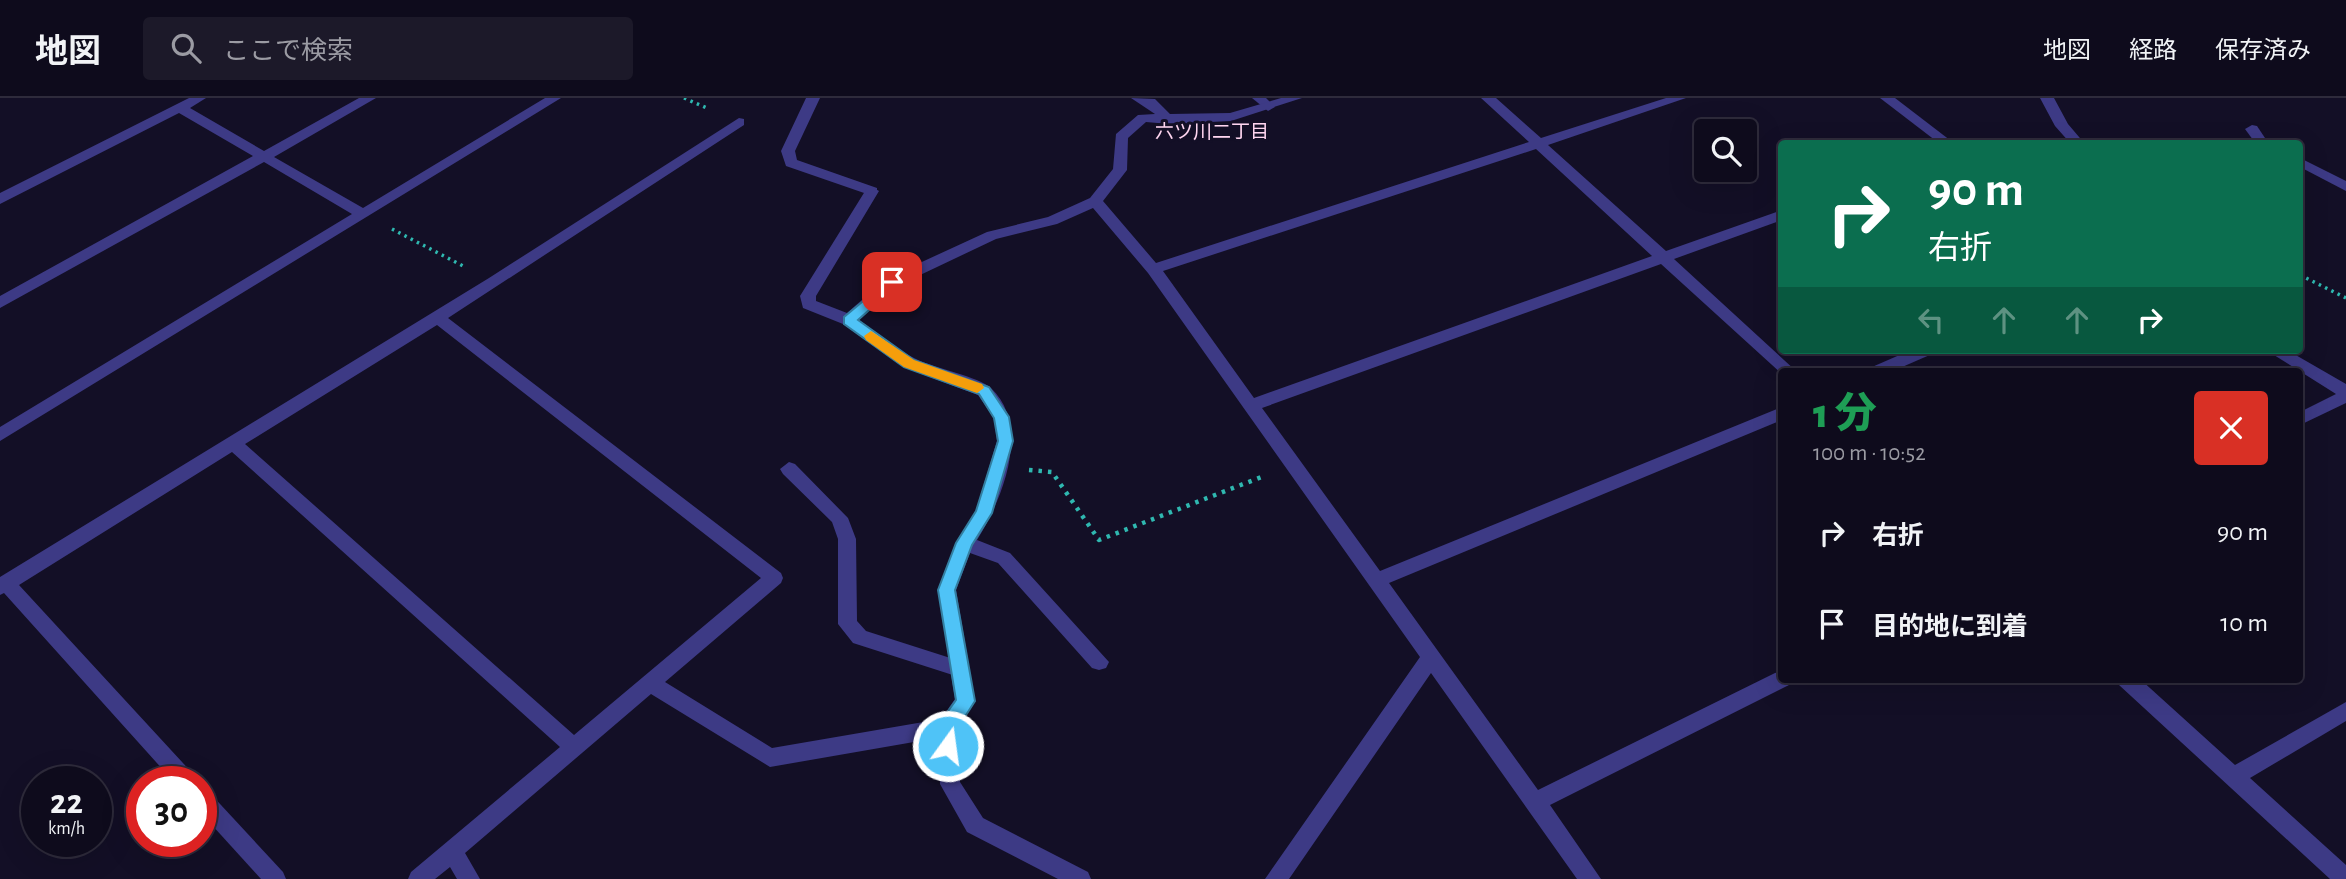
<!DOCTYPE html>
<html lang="ja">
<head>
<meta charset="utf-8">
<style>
	:root { --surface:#0e0b1c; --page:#1c1929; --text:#f1f3f6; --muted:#9b9ba3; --line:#2e2b3b }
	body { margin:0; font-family:"Alegreya Sans","Noto Sans JP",sans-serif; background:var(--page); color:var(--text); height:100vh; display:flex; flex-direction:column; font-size:26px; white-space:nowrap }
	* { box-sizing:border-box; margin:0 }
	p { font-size:23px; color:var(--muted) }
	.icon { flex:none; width:38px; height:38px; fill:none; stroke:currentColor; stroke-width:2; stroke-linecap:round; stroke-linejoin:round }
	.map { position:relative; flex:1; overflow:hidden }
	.sheet { position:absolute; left:1778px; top:270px; width:525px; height:315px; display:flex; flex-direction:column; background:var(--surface); border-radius:7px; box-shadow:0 7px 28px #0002,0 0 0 2px var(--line) }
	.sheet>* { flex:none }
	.banner { position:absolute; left:1778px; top:42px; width:525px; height:214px; border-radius:7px; box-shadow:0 7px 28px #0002,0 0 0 2px var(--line); background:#0b6e4f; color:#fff; overflow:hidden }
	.tools { position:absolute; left:1694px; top:21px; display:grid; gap:14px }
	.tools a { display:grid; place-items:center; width:63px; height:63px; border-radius:7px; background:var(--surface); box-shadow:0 7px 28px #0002,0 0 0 2px var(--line); font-size:35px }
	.speed { position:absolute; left:21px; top:668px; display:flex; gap:14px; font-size:35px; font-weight:700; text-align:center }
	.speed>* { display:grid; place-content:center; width:91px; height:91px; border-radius:50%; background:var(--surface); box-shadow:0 7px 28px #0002,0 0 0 2px var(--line); line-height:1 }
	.speed small { font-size:18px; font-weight:400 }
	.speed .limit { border:10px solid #d22; background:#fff; color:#111 }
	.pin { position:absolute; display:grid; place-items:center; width:60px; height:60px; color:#fff; margin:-30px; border-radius:14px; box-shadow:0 4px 10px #0006 }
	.me { position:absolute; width:77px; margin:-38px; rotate:14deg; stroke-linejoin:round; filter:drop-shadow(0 0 5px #0008) }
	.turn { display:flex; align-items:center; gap:24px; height:147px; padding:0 35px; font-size:32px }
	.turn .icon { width:91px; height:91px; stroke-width:2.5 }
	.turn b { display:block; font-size:49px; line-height:60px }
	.lanes { display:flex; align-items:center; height:66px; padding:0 35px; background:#0003; justify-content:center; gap:35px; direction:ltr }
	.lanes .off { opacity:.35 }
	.round { display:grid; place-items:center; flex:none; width:74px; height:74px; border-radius:7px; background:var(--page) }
	.headline { display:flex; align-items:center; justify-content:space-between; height:119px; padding:0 35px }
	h1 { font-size:42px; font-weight:800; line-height:52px; color:#1e9e55 }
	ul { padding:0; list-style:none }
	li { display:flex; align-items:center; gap:21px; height:91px; padding:0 35px }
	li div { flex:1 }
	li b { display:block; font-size:26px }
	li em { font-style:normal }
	header { display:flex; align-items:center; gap:42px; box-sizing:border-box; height:98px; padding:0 35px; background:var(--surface); border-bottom:2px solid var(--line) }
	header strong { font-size:33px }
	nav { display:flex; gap:38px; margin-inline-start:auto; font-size:24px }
	.search { width:490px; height:63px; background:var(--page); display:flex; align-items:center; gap:18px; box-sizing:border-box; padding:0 24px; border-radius:7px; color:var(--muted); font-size:26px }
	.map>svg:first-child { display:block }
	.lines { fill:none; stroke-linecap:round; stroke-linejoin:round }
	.path-far1 { stroke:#2fb8b0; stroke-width:3.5; stroke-dasharray:2.5 4.5; stroke-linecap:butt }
	.path { stroke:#2fb8b0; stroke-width:4.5; stroke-dasharray:3.5 6; stroke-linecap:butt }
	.lane { fill:#3d3a85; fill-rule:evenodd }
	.street { fill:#3d3a85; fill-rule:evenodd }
	.route { fill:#4fc3f7; stroke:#337fa1; stroke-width:2 }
	.slow { fill:#f59e0b }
	.labels { text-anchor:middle; stroke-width:6; stroke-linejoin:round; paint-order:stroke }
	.far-neighbourhood-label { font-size:19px; fill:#ffd6f0; stroke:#130f26 }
</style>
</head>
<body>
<header>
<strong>地図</strong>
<div class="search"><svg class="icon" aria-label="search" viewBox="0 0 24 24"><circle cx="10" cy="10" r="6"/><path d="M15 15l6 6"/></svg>ここで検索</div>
<nav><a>地図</a><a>経路</a><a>保存済み</a></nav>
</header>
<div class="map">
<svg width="2346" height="781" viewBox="0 0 2346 781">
	<rect width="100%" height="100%" fill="#130f26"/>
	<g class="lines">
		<g class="path-far1">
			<polyline points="684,0 709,11"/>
			<polyline points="392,131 465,169"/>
			<polyline points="2300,177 2346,200"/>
		</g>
		<polyline class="path" points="1029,372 1052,374 1099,442 1264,378"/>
		<g class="lane">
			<polygon points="806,0 820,0 795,53 797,62 877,90 877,96 867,96 786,68 781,53"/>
			<polygon points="1252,0 1266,0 1275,9 1268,13"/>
			<polygon points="2252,27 2257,28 2269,46 2256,46 2245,31"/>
			<polygon points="2300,60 2346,83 2346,93 2300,69"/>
			<polygon points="789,364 795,366 848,420 856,441 857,523 866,533 966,565 969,571 966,577 959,579 853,545 838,526 838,441 832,424 783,376 780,371"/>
		</g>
		<g class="street">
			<polygon points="189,0 206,0 190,10 264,53 359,0 376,0 274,59 363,110 545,0 561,0 0,343 0,329 352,116 264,64 0,210 0,198 253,58 179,15 0,106 0,95"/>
			<path d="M1131 0 1155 1 1170 16 1230 15 1281 0H1302L1231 23 1169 26 1146 24 1128 40 1127 72 1103 103 1156 165 1529 44 1481 0H1496L1541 40 1666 0H1686L1548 47 1666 153 1782 112V122L1674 161 1796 273H1782V276L1661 166 1262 310 1380 473 1782 309V322L1389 485 1538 692 1775 575 1782 573V581H1792L1789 587 1550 707 1601 781H1577L1431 575 1289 781H1265L1420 559 1148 175 1093 110 1057 126 996 141 897 188 859 222C877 234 896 252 916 261 934 270 979 279 991 290 1032 329 1002 402 977 442L1010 455 1109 564 1106 570 1099 572 1092 570 998 465 970 455 956 492 975 603 957 631 960 684 983 720 1088 774 1091 781H1058L967 734 940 686 937 640 770 669 651 596 465 755 480 781H457L450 769 435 781H408L411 774 560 649 232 354 19 487 194 677 197 684H174L4 495 0 497V479L489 180 739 20 744 21V27L448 220 781 475 783 480 781 485 665 584 772 650 941 621 955 601 938 492 956 445 976 413 997 343 994 320 978 297 903 269 843 226 803 210 800 198 867 90 872 89 879 93 816 198V203L847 215 887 180 987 134 1048 119 1090 100 1113 71 1116 36 1138 17 1155 16ZM1536 51 1652 158 1254 300 1163 173ZM437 227 761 480 574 637 245 346Z"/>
			<polygon points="1880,0 1895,0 1955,46 1940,46"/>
			<polygon points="2040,0 2054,0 2068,26 2085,46 2071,46 2055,28"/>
			<polygon points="1911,252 1934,252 1932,256 1893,273 1870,273 1872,269"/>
			<polygon points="2266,252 2287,252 2346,286 2346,305 2300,327 2300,314 2336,296"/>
			<polygon points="2116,581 2140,581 2235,667 2346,604 2346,623 2250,680 2346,767 2346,781 2330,781 2119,587"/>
			<polygon points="201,690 208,693 283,774 286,781 261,781 201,715"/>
		</g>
	</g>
	<path class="route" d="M892 179 899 184 897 187 858 222 914 262 989 289 1009 319 1013 343 992 415 972 447 955 492 975 603 957 631 955 654 948 657 942 654C932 633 944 618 956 602L938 492 956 445 976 413 998 343 994 320 979 296 904 269 844 226V219Z"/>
	<polygon class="slow" points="871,233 914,262 982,286 984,290 977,295 904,269 866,242 864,238"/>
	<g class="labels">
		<g class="far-neighbourhood-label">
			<text x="1212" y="40">六ツ川二丁目</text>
		</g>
	</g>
</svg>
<div class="tools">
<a><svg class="icon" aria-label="search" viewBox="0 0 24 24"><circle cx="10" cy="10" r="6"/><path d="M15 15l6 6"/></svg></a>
</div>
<div class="speed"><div>22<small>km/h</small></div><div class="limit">30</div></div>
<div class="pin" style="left:892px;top:184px;background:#d93025"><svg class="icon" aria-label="arrive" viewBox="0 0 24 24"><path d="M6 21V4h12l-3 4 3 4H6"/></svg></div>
<svg class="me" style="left:948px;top:648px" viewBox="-20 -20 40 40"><circle r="17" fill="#4fc3f7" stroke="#fff" stroke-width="3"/><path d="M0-11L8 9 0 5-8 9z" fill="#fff"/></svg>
<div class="banner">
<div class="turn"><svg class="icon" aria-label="right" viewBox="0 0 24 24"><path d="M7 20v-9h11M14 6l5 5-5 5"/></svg><div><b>90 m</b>右折</div></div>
<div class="lanes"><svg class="icon off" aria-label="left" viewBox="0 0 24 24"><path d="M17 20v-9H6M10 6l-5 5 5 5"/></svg><svg class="icon off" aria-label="ahead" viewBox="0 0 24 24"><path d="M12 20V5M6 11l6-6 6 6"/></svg><svg class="icon off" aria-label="ahead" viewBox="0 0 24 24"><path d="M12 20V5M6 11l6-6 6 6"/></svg><svg class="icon" aria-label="right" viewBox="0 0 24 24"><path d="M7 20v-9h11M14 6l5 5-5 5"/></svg></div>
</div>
<section class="sheet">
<div class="headline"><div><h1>1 分</h1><p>100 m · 10:52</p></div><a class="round" style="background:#d93025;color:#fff"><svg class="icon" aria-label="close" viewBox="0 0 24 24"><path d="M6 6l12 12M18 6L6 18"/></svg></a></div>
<ul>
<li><svg class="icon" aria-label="right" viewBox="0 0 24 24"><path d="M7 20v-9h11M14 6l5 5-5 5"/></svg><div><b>右折</b></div><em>90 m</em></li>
<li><svg class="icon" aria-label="arrive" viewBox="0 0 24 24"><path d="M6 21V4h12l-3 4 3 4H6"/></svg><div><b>目的地に到着</b></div><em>10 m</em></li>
</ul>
</section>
</div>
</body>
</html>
